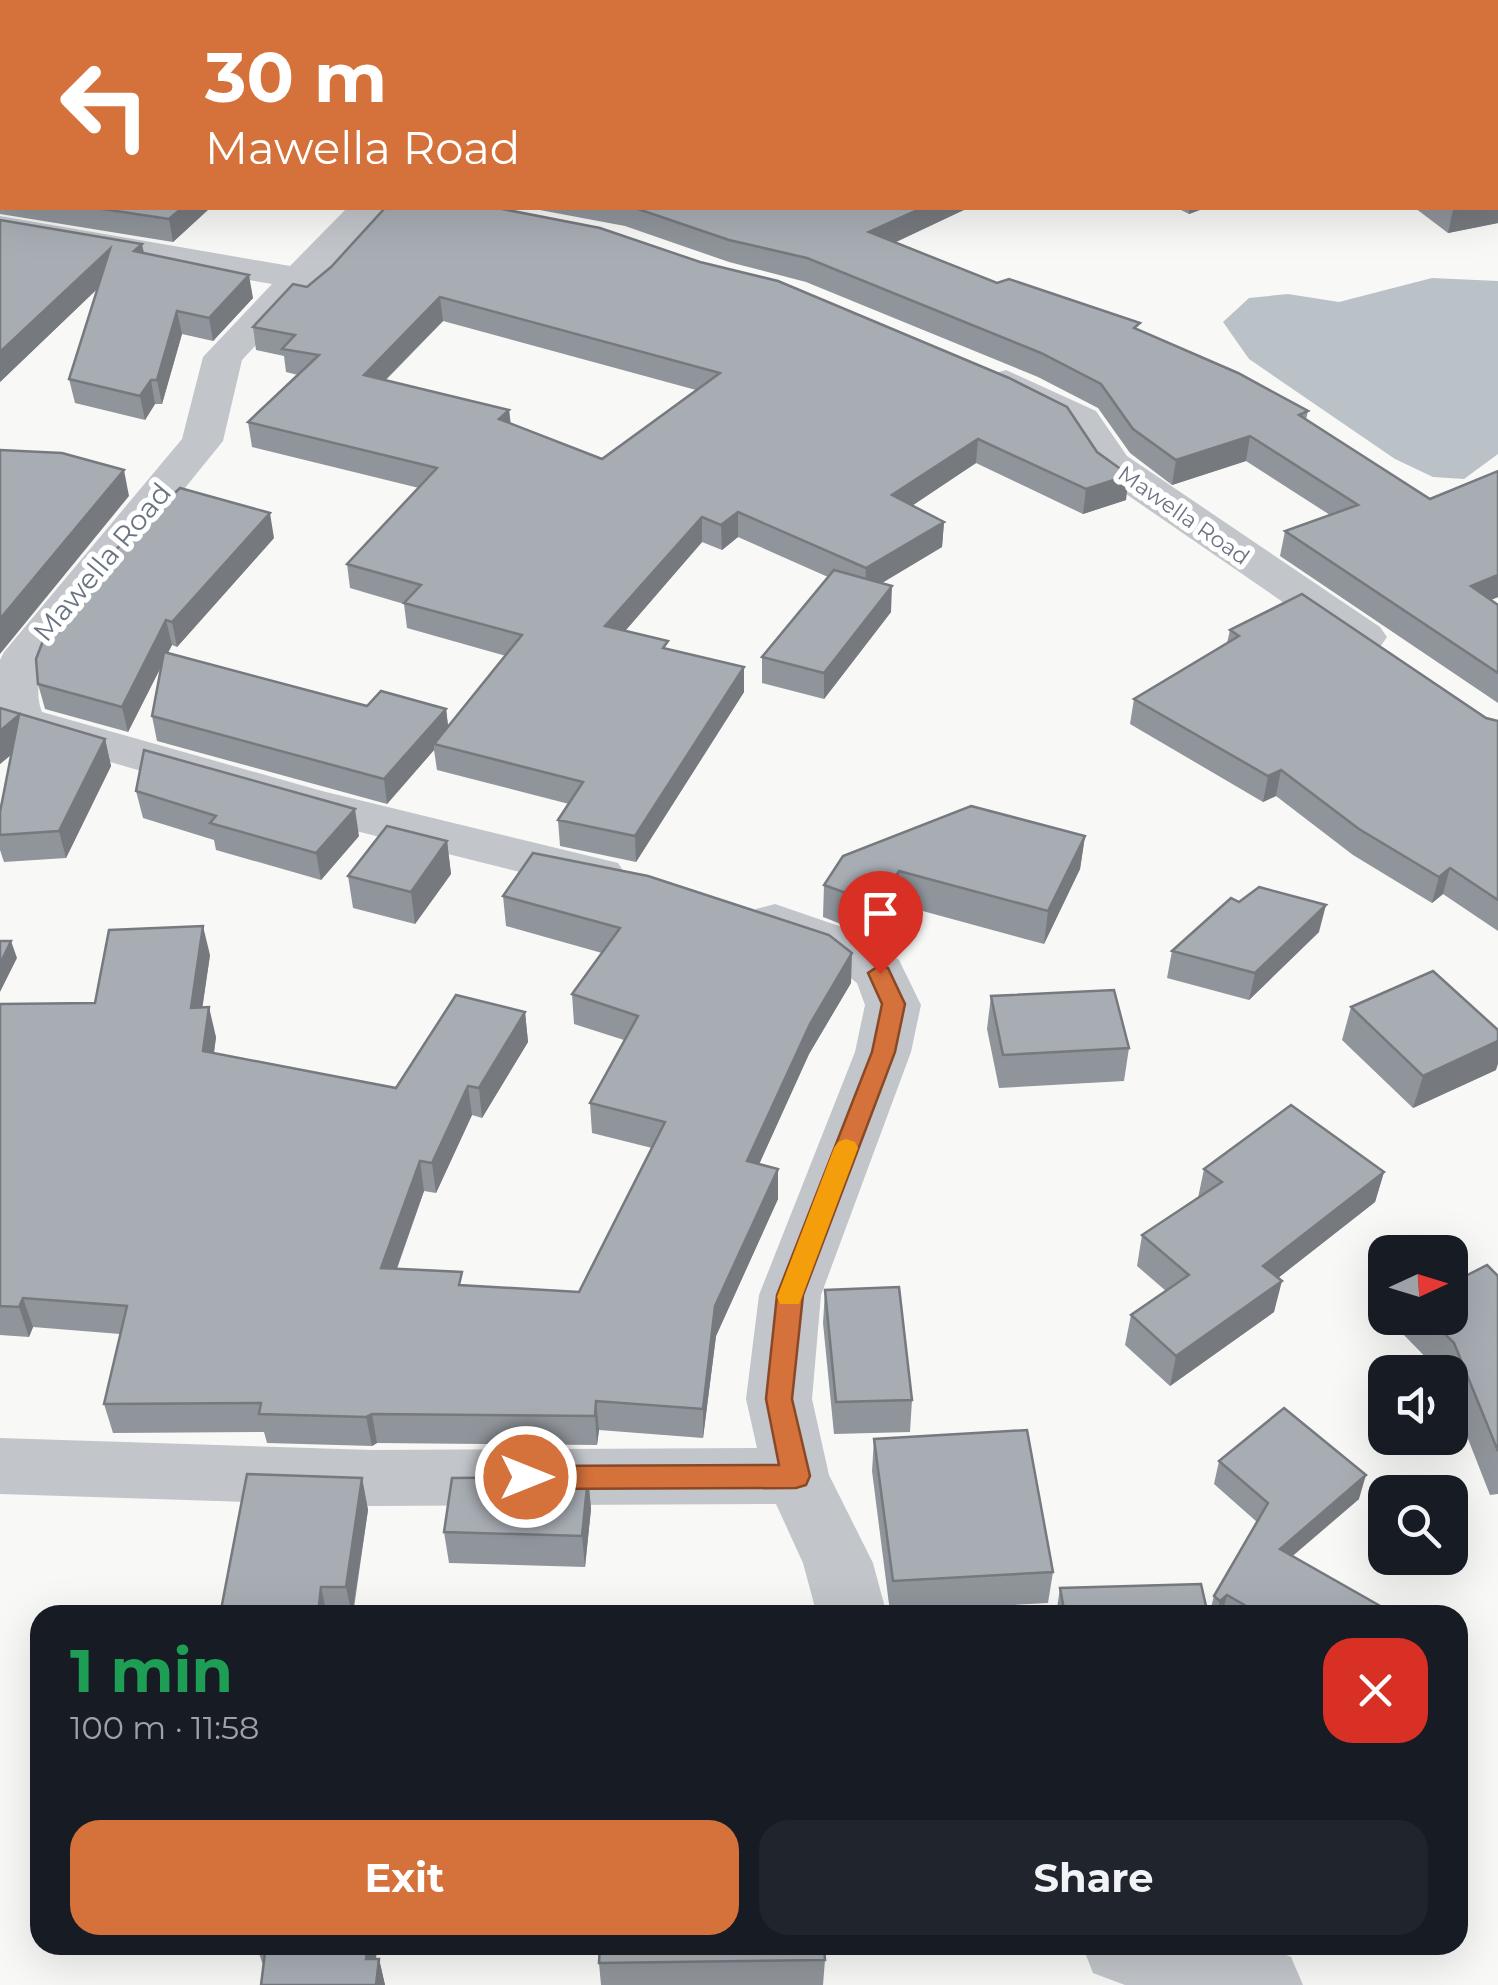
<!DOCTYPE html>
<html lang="en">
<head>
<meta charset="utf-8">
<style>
	:root { --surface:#171b24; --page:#20242c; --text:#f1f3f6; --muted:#9ea1a6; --accent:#d5713a }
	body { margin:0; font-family:Montserrat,sans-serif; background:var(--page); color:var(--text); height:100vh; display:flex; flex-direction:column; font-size:38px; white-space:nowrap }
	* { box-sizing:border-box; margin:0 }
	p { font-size:32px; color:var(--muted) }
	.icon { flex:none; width:55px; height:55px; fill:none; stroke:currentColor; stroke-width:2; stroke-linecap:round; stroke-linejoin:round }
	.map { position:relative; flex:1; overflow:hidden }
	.sheet { position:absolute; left:30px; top:1605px; width:1438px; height:350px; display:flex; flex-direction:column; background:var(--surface); border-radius:30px; box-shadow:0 10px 40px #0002 }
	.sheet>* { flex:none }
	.top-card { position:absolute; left:0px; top:0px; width:1500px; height:210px; box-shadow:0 10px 40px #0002; background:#d5713a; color:#fff; overflow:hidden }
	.needle { width:65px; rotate:86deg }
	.controls { position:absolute; left:1368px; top:1235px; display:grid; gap:20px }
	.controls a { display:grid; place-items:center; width:100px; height:100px; border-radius:20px; background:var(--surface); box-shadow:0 10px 40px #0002; font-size:50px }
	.pin { position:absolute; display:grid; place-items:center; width:85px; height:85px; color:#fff; margin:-102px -42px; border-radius:50% 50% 50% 0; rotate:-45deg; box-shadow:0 0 10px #0007 }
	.pin .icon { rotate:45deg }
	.me { position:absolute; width:110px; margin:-55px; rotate:90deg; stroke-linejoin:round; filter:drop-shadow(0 0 8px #0008) }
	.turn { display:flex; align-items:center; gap:35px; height:210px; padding:0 40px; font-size:45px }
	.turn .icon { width:130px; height:130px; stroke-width:2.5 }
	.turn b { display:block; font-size:70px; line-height:85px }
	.round { display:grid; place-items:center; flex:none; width:105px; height:105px; border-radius:30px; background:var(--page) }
	.summary { display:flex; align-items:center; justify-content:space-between; height:170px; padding:0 40px }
	h1 { font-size:60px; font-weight:700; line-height:75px; color:#1e9e55 }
	.button { display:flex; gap:20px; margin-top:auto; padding:20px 40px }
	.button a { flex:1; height:115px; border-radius:30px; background:var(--accent); color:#fff; font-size:40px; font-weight:700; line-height:115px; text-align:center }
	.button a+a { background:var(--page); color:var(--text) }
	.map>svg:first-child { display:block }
	.water { fill:#bac2c8 }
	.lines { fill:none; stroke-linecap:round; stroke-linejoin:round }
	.street { fill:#c2c5c9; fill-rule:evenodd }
	.wall { fill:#90959b; fill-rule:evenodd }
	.shaded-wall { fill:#76797e }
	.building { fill:#a8adb4; stroke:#76797e; stroke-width:2.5; fill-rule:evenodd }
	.route { fill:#d5713a; stroke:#8a4926; stroke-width:2.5 }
	.slow { fill:#f59e0b }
	.labels { text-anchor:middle; stroke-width:10; stroke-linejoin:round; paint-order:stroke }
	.far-street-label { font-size:22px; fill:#6a7584; stroke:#fff }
	.street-label { font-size:28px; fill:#6a7584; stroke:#fff }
</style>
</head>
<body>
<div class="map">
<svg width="1498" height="1985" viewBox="0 0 1498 1985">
	<rect width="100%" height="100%" fill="#f8f8f6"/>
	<polygon class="water" points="1432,278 1498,281 1498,454 1464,479 1433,477 1395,459 1249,359 1223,322 1249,298 1288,294 1339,302"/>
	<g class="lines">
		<g class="street">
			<path d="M347 208H379L382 211 242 360 223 441 49 656C40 675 34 691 42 712L322 791 618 863 626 875 618 887 600 892 296 816 7 732 0 722V660L4 652 182 439 203 357 272 284 0 238V216L290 266Z"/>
			<polygon points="1006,370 1096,411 1127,456 1380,627 1387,637 1380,647 1364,651 1348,647 1097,474 1067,428 992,390 986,382 992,374"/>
			<polygon points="775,904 868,936 899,960 921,1005 911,1052 821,1295 812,1399 829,1475 873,1563 887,1615 817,1615 803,1563 776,1504 372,1506 0,1494 0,1438 372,1450 757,1448 746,1399 759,1295 855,1052 865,1005 857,983 830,962 756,935 748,922 756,909"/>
			<polygon points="1082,1945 1262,1945 1291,1957 1303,1985 1125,1985 1093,1973"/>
		</g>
	</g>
	<g class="wall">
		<polygon points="1498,0 1498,223 1448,233 1415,208 1498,208"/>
		<polygon points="2,164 2,208 210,208 173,242 0,214 0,166"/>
		<path d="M497 208 1126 500 1083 514 976 463 912 505 944 522 942 547 882 583 891 612 824 699 762 683V657L828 577 738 537 722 550 702 542 625 631 668 649 744 692 636 862 560 846 558 820 569 804 437 770 434 750 387 804 157 741 152 716 162 665 128 732 45 709 38 684 274 538 177 647 172 645 167 653 367 706 446 709 448 727 506 656 407 628 404 604 350 588 347 564 419 488 252 447 248 422 298 375 286 372 284 356 256 350 253 327 307 287 331 267ZM443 321 696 390 602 459 511 424 509 410 386 380Z"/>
		<polygon points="529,208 968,208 894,243 997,283 1139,330 1308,411 1306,420 1498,597 1491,600 1498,605 1498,703 1280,556 1285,531 1330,515 1246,461 1172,485 1130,453 1098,408 1038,377 806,282 729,262 625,226"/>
		<polygon points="1177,208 1205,208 1189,214"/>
		<polygon points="0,220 144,253 253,298 213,341 182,334 162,404 155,404 145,420 75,403 69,379 98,288 0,382"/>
		<polygon points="1230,630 1498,721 1498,931 1443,894 1432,903 1353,855 1276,796 1263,802 1130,724 1134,699 1227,643"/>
		<polygon points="0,708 105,739 111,766 66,858 4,862 0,850 0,812 11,755 0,764"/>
		<polygon points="136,791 359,836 321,880 216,850 214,840 143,818"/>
		<polygon points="1085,836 1080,869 1044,944 897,904 877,938 823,917 824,885"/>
		<polygon points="447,841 451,874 415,924 353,908 348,876"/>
		<polygon points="503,896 851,983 809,1054 759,1164 778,1199 716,1336 703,1438 599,1430 597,1445 377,1443 372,1446 267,1443 264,1432 113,1433 104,1404 120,1334 33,1327 29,1337 0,1335 0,1004 95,1003 210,955 202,1008 216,1037 214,1053 396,1088 525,1012 528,1042 482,1118 472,1115 436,1193 424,1191 397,1269 463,1285 579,1292 652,1148 592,1133 590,1103 624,1040 574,1024 572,994 602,953 506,926"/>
		<polygon points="1239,902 1319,932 1249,1000 1167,978 1172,951"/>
		<polygon points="991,996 1129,1048 1124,1081 999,1088 987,1029"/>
		<polygon points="1351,1007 1496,1070 1413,1108 1342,1040"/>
		<polygon points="1204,1169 1384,1172 1375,1202 1278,1278 1274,1312 1170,1386 1125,1345 1131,1315 1166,1291 1137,1266 1142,1235 1198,1198"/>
		<polygon points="1498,1276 1498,1494 1490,1495 1450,1393 1450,1372 1440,1372 1404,1335 1409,1318 1450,1318"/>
		<polygon points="825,1290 912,1400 910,1432 834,1434 823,1323"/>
		<polygon points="874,1439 1053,1572 1048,1603 890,1612 872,1471"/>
		<polygon points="1219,1461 1359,1499 1292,1556 1396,1615 1209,1615 1214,1596 1257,1522 1214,1484"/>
		<polygon points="588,1477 591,1509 585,1567 449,1563 444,1532"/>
		<polygon points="362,1478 368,1510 353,1615 220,1615"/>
		<polygon points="1060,1588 1207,1615 1056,1615"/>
		<polygon points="256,1945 377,1945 376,1959 379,1959 385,1985 261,1985 263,1965"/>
		<polygon points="825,1960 823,1985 601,1985 599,1963"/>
	</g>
	<g class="shaded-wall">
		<polygon points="1498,202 1498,223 1448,233 1453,210 1467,208 1498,208"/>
		<polygon points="182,208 210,208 173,242 169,219"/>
		<polygon points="922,208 968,208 868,255 869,232"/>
		<polygon points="1189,208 1205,208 1189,214"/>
		<polygon points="142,244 147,267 134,251"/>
		<polygon points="110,249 115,272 0,382 0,352"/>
		<polygon points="249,275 253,298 213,341 209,318"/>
		<polygon points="440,297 443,321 367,398 364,375"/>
		<polygon points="177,311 182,334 162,404 157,380"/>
		<polygon points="151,380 155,404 145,420 140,396"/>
		<polygon points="509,410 511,434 499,419"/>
		<polygon points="1250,436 1246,461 1172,485 1176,460"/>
		<polygon points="978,439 976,463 891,520 892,495"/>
		<polygon points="124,470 129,496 0,654 0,619"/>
		<polygon points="1129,475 1126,500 1083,514 1086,489"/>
		<polygon points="738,512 738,537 722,550 721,525"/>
		<polygon points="270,513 274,538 177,647 172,622"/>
		<polygon points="702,517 702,542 607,652 605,626"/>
		<polygon points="944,522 942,547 865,593 866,568"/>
		<polygon points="1498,575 1498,597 1464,611 1471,586"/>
		<polygon points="892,586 891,612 824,699 824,673"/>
		<polygon points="166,620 172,645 128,732 122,707"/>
		<polygon points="744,667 744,692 636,862 635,836"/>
		<polygon points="446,709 449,733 434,744 434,750 387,804 384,779"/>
		<polygon points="19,715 26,742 0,764 0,731"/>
		<polygon points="105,739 111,766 66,858 59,831"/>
		<polygon points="1281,770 1276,796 1263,802 1268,776"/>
		<polygon points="355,809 359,836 321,880 316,853"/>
		<polygon points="1085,836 1080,869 1044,944 1048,911"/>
		<polygon points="447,841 451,874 415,924 411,892"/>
		<polygon points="1450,868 1443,894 1432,903 1439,877"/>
		<polygon points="899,871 897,904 877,938 879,905"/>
		<polygon points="1326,905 1319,932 1249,1000 1255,973"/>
		<polygon points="203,926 210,955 198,1038 191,1008"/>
		<polygon points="11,941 17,958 0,992 0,964"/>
		<polygon points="852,953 851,983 809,1054 747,1191 747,1161 810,1024"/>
		<polygon points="209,1007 216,1037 210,1081 203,1051"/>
		<polygon points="525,1012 528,1042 482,1118 479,1088"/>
		<polygon points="1498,1041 1498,1064 1496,1070 1413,1108 1423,1076"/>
		<polygon points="468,1086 472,1115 436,1193 432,1163"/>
		<polygon points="420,1161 424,1191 386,1298 381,1268"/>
		<polygon points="778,1169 778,1199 716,1336 703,1438 703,1409 715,1306"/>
		<polygon points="1384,1172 1375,1202 1255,1296 1263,1266"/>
		<polygon points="1282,1281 1274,1312 1170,1386 1176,1356"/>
		<polygon points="23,1298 33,1327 29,1337 19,1307"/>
		<polygon points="596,1401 599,1430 597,1445 595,1416"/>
		<polygon points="372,1414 377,1443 372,1446 366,1417"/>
		<polygon points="1366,1475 1359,1499 1274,1572 1280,1549"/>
		<polygon points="588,1477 591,1509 585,1567 582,1536"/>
		<polygon points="362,1478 368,1510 352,1615 346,1587"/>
		<polygon points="321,1587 327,1615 318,1615"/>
		<polygon points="1227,1595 1222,1615 1216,1615 1220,1601"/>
		<polygon points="368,1945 377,1945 374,1985 366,1959"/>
		<polygon points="379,1959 385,1985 376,1985"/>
	</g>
	<g class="building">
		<polygon points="255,0 1498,0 1498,202 1498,2 250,2"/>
		<polygon points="2,164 2,192 0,192 0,166"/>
		<polygon points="96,208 182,208 169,219"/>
		<path d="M385 208H497L600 228 700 262 778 281 1009 378 1067 407 1097 452 1129 475 1086 489 978 439 892 495 944 522 866 568 738 512 721 525 702 517 605 626 668 641 663 648 744 667 635 836 558 820 583 782 434 744 522 635 404 603 421 585 347 564 437 468 248 422 319 355 282 349 295 335 253 327 293 284 307 287 331 267ZM440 297 720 373 602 459 499 419 509 410 364 375Z"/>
		<polygon points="635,208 922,208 869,232 997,283 1009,279 1140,323 1134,328 1238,373 1308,411 1299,415 1430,499 1498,471 1498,575 1471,586 1498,605 1498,673 1285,531 1358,505 1250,436 1176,460 1133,429 1101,384 1041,353 807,258 729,240"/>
		<polygon points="0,220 142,244 134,251 249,275 209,318 177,311 157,380 151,380 140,396 69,379 110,249 0,352"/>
		<polygon points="0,450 62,453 124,470 0,619"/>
		<polygon points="180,488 270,513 172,622 166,620 122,707 38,684 36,659 46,633 108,557"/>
		<polygon points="834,570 892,586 824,673 762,657"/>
		<polygon points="1302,594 1486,718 1498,721 1498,900 1450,868 1439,877 1359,829 1281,770 1268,776 1134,699 1239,636 1230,630"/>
		<polygon points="164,652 367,706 381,691 446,709 384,779 152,716"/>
		<polygon points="0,708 105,739 59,831 0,835 0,812 19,715 0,731"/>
		<polygon points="144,750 355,809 316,853 210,823 216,816 136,791"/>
		<polygon points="971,806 1085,836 1048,911 899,871 879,905 824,885 843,856"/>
		<polygon points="387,826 447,841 411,892 348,876"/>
		<polygon points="533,853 648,876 829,935 852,953 810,1024 747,1161 778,1169 715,1306 703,1409 596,1401 595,1416 372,1414 366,1417 259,1414 261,1403 104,1404 127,1306 23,1298 19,1307 0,1306 0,1004 95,1003 109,930 203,926 191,1008 209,1007 203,1051 396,1088 456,995 525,1012 479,1088 468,1086 432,1163 420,1161 381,1268 462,1272 459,1285 579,1292 665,1122 590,1103 638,1016 572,994 620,928 503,896"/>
		<polygon points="1259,887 1326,905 1255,973 1172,951 1231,898 1239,902"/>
		<polygon points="0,941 11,941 0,964"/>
		<polygon points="1433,971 1498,1030 1498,1041 1423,1076 1351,1007"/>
		<polygon points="1114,990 1129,1048 1003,1055 991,996"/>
		<polygon points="1291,1105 1384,1172 1263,1266 1282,1281 1176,1356 1131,1315 1189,1275 1142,1235 1222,1182 1204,1169"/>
		<polygon points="1487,1265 1498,1276 1498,1451 1454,1343 1429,1318 1450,1318 1450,1284"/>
		<polygon points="899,1287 912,1400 836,1402 825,1290"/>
		<polygon points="1284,1408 1366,1475 1280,1549 1396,1615 1262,1615 1227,1595 1220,1601 1214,1596 1268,1503 1219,1461"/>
		<polygon points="1027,1430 1053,1572 893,1581 874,1439"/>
		<polygon points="247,1474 362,1478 346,1587 321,1587 318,1615 220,1615"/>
		<polygon points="588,1477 582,1536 444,1532 452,1478"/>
		<polygon points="1201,1584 1208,1615 1065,1615 1060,1588"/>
		<polygon points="720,1608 720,1615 666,1615 666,1609"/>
		<polygon points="266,1945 368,1945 366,1959 379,1959 376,1985 261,1985"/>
		<polygon points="600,1945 824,1945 825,1960 599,1963"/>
	</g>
	<polygon class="route" points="880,965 888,968 905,1004 895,1052 803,1295 792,1399 810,1476 806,1485 796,1488 526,1489 516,1486 512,1477 516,1469 526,1466 779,1465 766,1399 777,1295 872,1052 882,1004 868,973"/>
	<polygon class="slow" points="846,1139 855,1142 858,1148 802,1297 799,1304 780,1304 777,1297 834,1148 838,1142"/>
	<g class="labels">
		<g class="far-street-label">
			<text transform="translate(1184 515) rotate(35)" y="8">Mawella Road</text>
		</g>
		<g class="street-label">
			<text transform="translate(102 562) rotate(-50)" y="10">Mawella Road</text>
		</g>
	</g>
</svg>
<div class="controls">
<a><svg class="needle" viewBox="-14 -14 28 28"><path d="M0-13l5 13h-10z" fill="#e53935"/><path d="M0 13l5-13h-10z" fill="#9ea1a6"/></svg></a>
<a><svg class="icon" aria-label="sound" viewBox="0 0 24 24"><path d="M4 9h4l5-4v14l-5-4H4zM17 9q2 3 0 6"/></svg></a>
<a><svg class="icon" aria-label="search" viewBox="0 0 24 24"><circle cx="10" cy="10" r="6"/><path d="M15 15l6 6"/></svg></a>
</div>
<div class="pin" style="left:880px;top:973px;background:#d93025"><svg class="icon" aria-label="arrive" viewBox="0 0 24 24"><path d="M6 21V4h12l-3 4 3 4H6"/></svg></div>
<svg class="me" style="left:526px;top:1477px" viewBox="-20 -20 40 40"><circle r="17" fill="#d5713a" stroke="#fff" stroke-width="3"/><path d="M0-11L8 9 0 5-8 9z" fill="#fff"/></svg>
<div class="top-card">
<div class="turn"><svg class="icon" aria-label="left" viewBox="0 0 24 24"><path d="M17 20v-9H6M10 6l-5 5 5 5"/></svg><div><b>30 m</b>Mawella Road</div></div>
</div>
<section class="sheet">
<div class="summary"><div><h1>1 min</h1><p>100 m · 11:58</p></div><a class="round" style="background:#d93025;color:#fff"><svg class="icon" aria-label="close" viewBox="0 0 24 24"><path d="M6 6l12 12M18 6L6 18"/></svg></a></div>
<div class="button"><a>Exit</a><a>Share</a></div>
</section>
</div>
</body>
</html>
